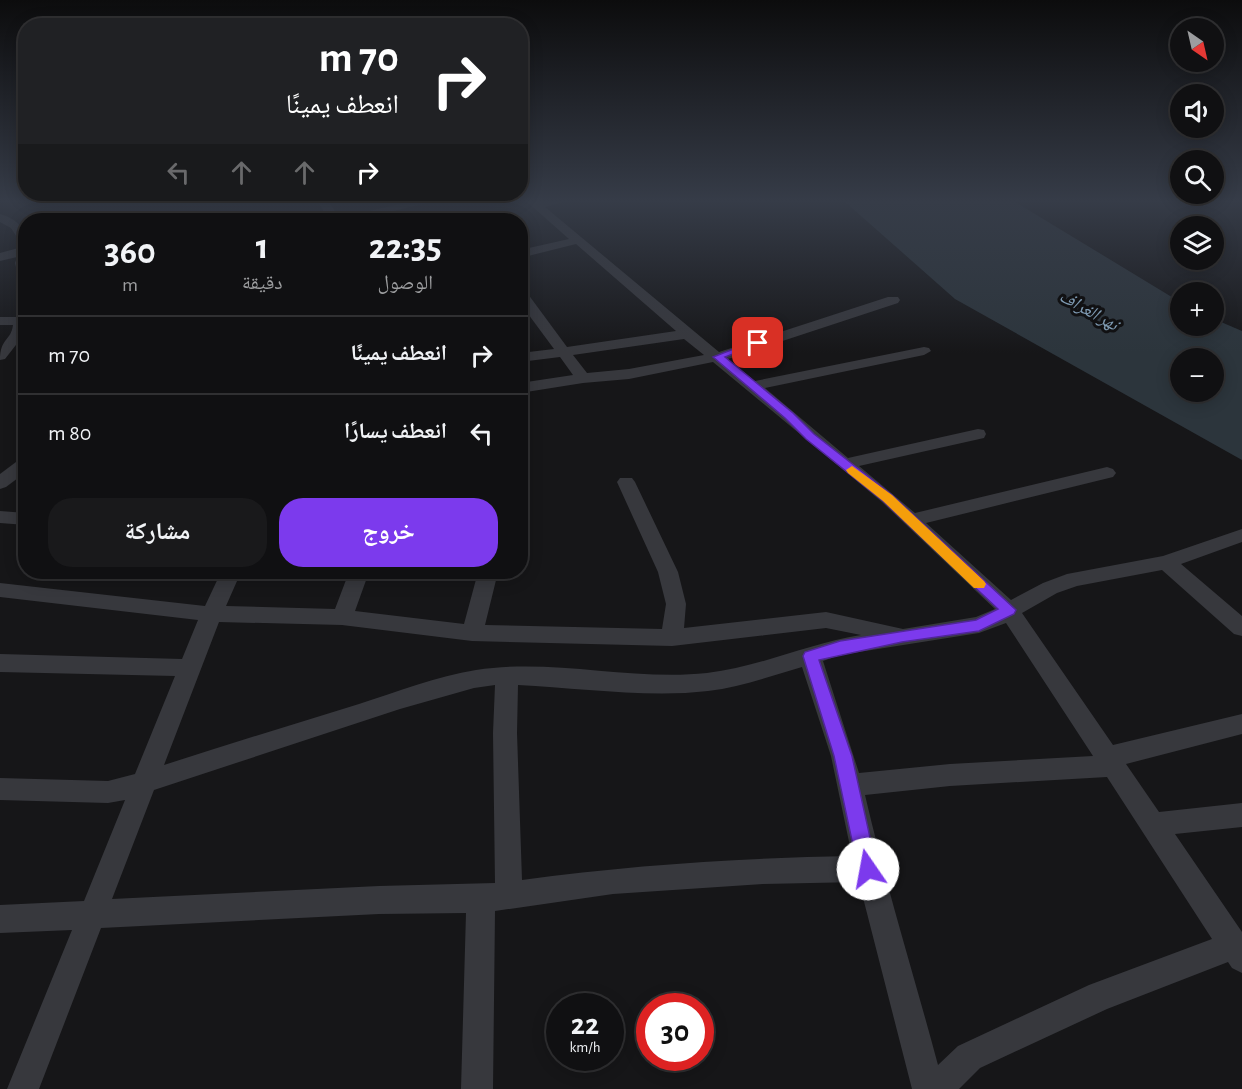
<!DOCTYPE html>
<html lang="ar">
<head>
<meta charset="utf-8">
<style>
	:root { --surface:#101012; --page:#19191b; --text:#f1f3f6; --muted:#9c9d9f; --line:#303032; --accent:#7c3aed }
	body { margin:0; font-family:"Alegreya Sans","Noto Naskh Arabic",sans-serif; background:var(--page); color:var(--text); direction:rtl; height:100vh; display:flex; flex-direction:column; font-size:22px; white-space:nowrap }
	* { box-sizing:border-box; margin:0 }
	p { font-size:20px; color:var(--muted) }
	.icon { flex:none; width:33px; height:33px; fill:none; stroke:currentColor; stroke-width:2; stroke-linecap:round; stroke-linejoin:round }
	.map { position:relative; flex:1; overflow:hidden; direction:ltr }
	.details { position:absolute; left:18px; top:213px; width:510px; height:366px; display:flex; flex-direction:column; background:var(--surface); border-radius:24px; box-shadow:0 3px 15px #0003,0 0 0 2px var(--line); direction:rtl }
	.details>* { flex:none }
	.top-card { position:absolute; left:18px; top:18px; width:510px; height:183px; border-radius:24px; box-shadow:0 3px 15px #0003,0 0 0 2px var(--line); direction:rtl; background:#202124; color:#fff; overflow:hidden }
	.needle { width:39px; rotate:146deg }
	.tools { position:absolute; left:1170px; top:18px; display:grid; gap:12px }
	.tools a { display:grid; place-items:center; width:54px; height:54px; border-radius:50%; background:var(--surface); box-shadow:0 3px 15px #0003,0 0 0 2px var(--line); font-size:30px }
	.speed { position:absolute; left:546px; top:993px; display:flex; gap:12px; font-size:30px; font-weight:700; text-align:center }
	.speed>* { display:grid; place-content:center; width:78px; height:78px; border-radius:50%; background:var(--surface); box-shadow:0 3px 15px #0003,0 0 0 2px var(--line); line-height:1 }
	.speed small { font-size:15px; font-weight:400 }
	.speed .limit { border:9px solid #d22; background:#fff; color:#111 }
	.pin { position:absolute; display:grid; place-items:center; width:51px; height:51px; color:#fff; margin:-26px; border-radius:12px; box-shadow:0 3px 9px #0006 }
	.me { position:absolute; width:66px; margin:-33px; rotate:348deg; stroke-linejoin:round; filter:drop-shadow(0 0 4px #0008) }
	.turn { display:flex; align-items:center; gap:21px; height:126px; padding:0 30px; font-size:27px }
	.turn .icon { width:78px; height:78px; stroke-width:2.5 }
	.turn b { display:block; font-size:42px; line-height:51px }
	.lanes { display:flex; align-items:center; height:57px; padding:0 30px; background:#0003; justify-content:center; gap:30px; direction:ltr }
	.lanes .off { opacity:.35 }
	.eta { display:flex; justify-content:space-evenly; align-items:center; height:102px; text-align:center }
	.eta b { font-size:36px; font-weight:700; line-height:42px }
	.action { display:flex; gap:12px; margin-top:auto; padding:12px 30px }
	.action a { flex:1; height:69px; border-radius:24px; background:var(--accent); color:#fff; font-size:24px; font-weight:700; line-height:69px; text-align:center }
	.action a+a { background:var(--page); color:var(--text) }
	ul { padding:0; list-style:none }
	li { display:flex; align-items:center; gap:18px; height:78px; padding:0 30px; border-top:2px solid var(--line) }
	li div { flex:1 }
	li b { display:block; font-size:22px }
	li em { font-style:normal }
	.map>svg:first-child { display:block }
	.water { fill:#2c353c; fill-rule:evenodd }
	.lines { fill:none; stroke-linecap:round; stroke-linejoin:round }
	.minor { fill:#37383d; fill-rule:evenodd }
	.route { fill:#7c3aed; stroke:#51269a; stroke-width:1.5 }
	.slow { fill:#f59e0b }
	.labels { text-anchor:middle; stroke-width:6; stroke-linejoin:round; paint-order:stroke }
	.far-water-label { font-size:18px; font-style:italic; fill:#7f9bb3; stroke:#111113 }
</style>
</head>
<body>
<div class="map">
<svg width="1242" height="1089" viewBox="0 0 1242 1089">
	<rect width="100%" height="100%" fill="#161618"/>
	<path class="water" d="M843 200H1012L1180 302V326H1214V319L1242 331V460L955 299ZM1214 358V392H1180V358Z"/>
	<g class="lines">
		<g class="minor">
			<polygon points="317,200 328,200 339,218 417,200 439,200 356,220 329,220"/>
			<path d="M525 200H570L545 207 719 352 888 297H898L900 300 898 303 728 359 755 381 924 347 929 348 931 351 924 355 765 388 848 458 978 429 984 430 986 434 984 438 859 466 915 513 1107 467 1113 469 1116 473 1113 477 926 523 1011 600 1043 583 1067 574 1163 556 1242 529V542L1181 564 1242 616V636L1234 634 1162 570 1077 586 1057 593 1022 613 1113 745 1242 714V734L1126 764 1159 812 1242 803V827L1175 834 1242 932V973L1232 968 1228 962 1107 1009 980 1068 959 1089H912L859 882 763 884 613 894 495 911 493 1089H461L466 913 379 914 101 928 39 1089H7L72 930 0 933V905L84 901 125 800 108 803 0 800V778L108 781 135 774 175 676 0 672V654L182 659 198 620 0 597V583L205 606 221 572H241L226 606 335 609 349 572H369L355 611 464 624 478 572H498L485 625 662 629 666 604 658 572 617 482 620 478H632L635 482 678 572 686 604 684 628 826 612 903 629 976 617 995 609 882 502 713 362 629 379 583 383 520 393V383L573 375 560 357 520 362V353L554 349 520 303V289L525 290 567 347 676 331 576 244 520 258V250L569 239ZM684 339 704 355 629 369 587 373 573 355ZM219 622 342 625 472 641 672 646 826 628 861 635C809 643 760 667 707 673 631 681 552 658 476 670 437 676 397 692 359 704 294 724 229 744 164 765ZM1006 623 1093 756 950 764 859 773 823 661 840 655 979 633ZM802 667 831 756 852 856C741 858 632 865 522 880L517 733 518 685C578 688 649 698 708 691 740 687 771 676 802 667ZM495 685 493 733 495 883 379 886 112 899 154 790 400 709 474 688ZM1107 777 1212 939 1089 985 958 1046 938 1065C914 975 886 886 865 795L950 786Z"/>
			<polygon points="232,211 238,214 236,216 215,220 193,220 199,217"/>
			<path d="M0 214C17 219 26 228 26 246L22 245 11 228 0 222Z"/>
			<polygon points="26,246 26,283 19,279 15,263 17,257 0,261 0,253"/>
			<path d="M26 309V332L5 359 0 360C0 338 11 341 13 325H0V317H16L21 310Z"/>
			<polygon points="26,458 26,472 6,487 0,489 0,474 20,459"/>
			<polygon points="0,511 26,513 26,525 0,523"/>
		</g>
	</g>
	<linearGradient id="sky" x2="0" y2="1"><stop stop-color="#0c0c0d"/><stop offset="0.57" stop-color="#363c48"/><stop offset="1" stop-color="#363c48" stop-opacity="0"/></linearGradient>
	<rect width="1242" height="353" fill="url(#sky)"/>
	<polygon class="route" points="754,341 763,343 725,357 793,413 814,434 892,495 1016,610 1014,614 979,631 902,642 819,660 852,756 877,869 874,876 868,878 861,876 858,869 834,756 803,656 805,652 840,641 976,620 998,609 883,501 806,439 785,418 713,357"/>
	<polygon class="slow" points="852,466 892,495 984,581 986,584 984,588 974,588 883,501 848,473 846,470"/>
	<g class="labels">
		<g class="far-water-label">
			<text transform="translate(1089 310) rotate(29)" y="6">نهر الغراف</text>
		</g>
	</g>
</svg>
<div class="tools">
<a><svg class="needle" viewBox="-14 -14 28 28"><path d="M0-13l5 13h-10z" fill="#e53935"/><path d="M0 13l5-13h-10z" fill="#9c9d9f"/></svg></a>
<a><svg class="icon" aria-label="sound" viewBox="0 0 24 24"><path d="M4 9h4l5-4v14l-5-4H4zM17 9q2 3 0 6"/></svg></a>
<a><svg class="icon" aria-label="search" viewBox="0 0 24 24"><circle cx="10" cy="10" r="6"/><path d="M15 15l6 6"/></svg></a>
<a><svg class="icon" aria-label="layers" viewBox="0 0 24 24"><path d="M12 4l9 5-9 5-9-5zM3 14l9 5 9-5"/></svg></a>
<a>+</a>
<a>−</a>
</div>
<div class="speed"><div>22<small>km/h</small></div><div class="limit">30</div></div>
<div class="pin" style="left:758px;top:343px;background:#d93025"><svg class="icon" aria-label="arrive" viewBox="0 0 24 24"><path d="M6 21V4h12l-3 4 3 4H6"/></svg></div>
<svg class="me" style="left:868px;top:869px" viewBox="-20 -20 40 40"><circle r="19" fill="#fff"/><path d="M0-13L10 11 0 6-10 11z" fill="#7c3aed"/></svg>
<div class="top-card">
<div class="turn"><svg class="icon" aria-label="right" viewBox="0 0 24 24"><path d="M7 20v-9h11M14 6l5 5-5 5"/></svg><div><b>70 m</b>انعطف يمينًا</div></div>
<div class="lanes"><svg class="icon off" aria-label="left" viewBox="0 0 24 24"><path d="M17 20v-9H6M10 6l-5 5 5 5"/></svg><svg class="icon off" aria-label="ahead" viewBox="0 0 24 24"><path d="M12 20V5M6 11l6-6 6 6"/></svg><svg class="icon off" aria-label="ahead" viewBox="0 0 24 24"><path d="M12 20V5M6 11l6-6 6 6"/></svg><svg class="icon" aria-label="right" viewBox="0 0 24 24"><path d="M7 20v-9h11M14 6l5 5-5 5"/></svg></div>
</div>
<section class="details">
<div class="eta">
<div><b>22:35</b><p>الوصول</p></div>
<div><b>1</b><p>دقيقة</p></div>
<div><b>360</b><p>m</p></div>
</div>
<ul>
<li><svg class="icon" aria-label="right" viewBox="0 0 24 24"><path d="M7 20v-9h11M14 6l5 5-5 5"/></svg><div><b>انعطف يمينًا</b></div><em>70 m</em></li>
<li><svg class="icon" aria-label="left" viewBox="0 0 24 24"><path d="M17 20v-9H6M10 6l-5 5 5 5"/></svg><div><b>انعطف يسارًا</b></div><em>80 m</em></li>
</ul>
<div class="action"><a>خروج</a><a>مشاركة</a></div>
</section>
</div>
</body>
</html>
